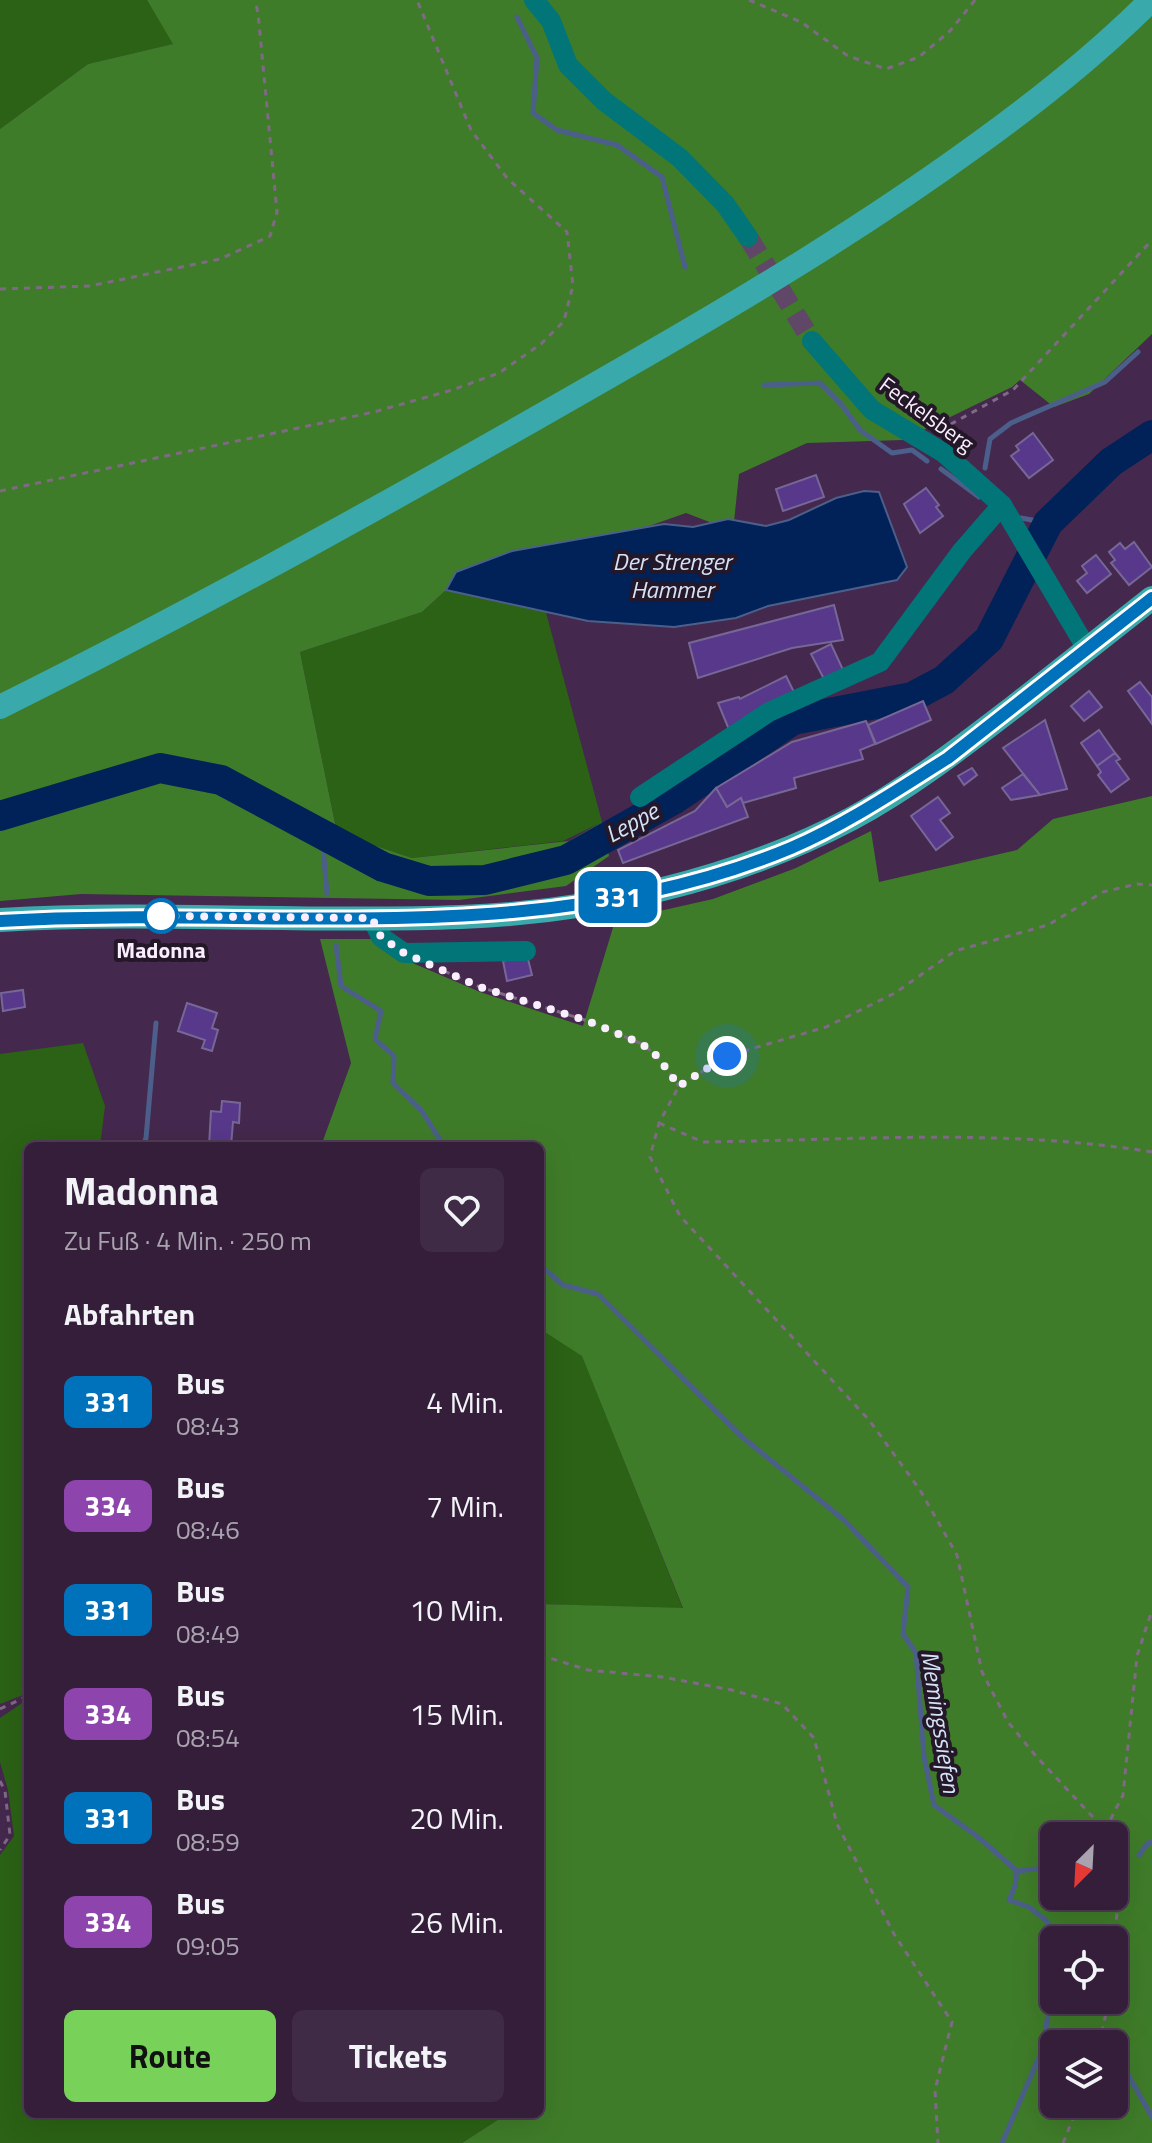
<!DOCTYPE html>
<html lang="de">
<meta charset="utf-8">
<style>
body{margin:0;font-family:"Titillium Web",sans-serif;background:#3f2b45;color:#f1f3f6;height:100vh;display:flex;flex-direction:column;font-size:30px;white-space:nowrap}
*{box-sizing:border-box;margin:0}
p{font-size:26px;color:#a9a2af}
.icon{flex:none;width:44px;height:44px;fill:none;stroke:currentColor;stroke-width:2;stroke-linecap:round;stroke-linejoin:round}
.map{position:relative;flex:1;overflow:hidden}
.panel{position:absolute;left:24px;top:1142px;width:520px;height:976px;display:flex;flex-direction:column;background:#341e3a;border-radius:12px;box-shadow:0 8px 32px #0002,0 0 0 2px #4e3c54}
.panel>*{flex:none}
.badge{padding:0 16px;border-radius:12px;font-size:28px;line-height:52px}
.needle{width:52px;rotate:204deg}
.controls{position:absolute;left:1040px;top:1822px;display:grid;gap:16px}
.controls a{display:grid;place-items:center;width:88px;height:88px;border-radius:12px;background:#341e3a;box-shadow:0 8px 32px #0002,0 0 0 2px #4e3c54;font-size:40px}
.you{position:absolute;width:40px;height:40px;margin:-20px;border:6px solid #fff;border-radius:50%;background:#1a73e8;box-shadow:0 0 0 12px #1a73e833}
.map>.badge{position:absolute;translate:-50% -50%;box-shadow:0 0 0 4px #fff}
h2{padding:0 40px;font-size:30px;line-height:72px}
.round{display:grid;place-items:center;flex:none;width:84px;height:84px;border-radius:12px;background:#3f2b45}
.head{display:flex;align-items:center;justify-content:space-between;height:136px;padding:0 40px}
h1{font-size:38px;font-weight:700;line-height:60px}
.button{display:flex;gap:16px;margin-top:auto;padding:16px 40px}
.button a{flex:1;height:92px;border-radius:12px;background:#78d259;color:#111;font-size:32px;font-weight:700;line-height:92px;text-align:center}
.button a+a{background:#3f2b45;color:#f1f3f6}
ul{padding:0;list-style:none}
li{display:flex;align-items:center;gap:24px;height:104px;padding:0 40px}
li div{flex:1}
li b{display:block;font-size:30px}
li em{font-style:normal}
li .badge{min-width:88px;font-weight:700;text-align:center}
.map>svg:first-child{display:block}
.green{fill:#2b6215}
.forest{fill:#3f7c29;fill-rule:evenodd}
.water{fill:#002258;stroke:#4b5f8a;stroke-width:2}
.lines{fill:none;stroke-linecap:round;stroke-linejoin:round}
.stream{stroke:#4b5f8a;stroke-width:5}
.river{stroke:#002258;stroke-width:30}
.building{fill:#58388a;stroke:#766797;stroke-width:2}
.minor-tunnel{stroke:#604667;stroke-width:20;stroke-dasharray:20 10;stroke-linecap:butt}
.path{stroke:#806987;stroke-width:3;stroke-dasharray:6 6;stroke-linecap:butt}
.minor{stroke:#027579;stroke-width:20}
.major{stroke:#39a9ac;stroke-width:24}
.line-casing{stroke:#fff;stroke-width:18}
.line{stroke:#0072bc;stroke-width:12}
.walk{stroke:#f9eefd;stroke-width:8;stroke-dasharray:0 14.4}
.stop-dot{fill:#fff;stroke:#0072bc;stroke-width:4}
.labels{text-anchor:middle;stroke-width:8;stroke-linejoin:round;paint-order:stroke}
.street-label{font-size:22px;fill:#f9eefd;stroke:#241728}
.stop-label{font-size:22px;font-weight:bold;fill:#f9eefd;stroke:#241728}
.water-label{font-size:24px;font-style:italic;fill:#d5e3f8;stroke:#241728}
</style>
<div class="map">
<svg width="1152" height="2143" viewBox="0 0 1152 2143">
<rect width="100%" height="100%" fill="#45284d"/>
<g class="green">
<polygon points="0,0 147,0 174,44 88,64 0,129"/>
<polygon points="468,570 544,605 602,822 563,841 412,858 337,833 300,652 422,612"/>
<polygon points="83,1043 105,1106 100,1146 28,1146 28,1693 0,1704 0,1054"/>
<polygon points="540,1329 582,1355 683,1609 540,1604"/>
<polygon points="28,1699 28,2114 495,2114 499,2119 462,2143 0,2143 0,1855 14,1836 8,1790 0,1762 0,1718"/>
</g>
<g class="forest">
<polygon points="147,0 1152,0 1152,334 1089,394 1054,407 1020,380 1012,387 903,440 807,443 739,474 733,531 686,513 570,554 468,570 422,612 300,652 337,833 412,858 569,841 602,822 609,856 566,886 459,900 81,894 0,901 0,129 88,64 173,44"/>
<path d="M1152,796V2143H462L499,2119L495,2114H540V1604L683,1608L582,1356L540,1329V1146H321L351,1063L320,939H374L401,958L480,992L583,1026L615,921L713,899L796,868L871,831L879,882L1017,850L1053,819ZM1054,1836H1114V1896H1054ZM1054,1940H1114V2000H1054ZM1054,2044H1114V2104H1054Z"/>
</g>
<polygon class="water" points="864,491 879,492 907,567 897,580 768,606 736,618 674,627 588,621 446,590 456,572 512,551 664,524 693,527 728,519 766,526 789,520 836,498"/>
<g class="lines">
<g class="stream">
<polyline points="517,17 537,58 533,113 557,130 617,145 662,177 685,267"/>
<polyline points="764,385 820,383 841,404 860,430 892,453 912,450 927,461"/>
<polyline points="985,468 990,439 1011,423 1105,382 1138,352"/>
<polyline points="941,469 979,497"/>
<polyline points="1021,518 1048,523"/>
<polyline points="322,835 327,894"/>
<polyline points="336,945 341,986 381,1011 375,1039 394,1056 393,1083 421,1110 444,1146"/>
<polyline points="143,1146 146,1138 156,1023"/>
<polyline points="540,1265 563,1285 598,1294 741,1436 844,1520 908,1587 903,1634 916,1653 924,1757 934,1805 978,1837 1017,1871 1015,1886 1009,1900 1029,1907 1048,1922 1048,2015 1043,2048 1002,2143"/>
<polyline points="1139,1855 1148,1843 1152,1842"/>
<polyline points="1017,1871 1045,1868 1054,1876"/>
<polyline points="1045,2033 1091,2036"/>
<polyline points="1118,2057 1152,2117"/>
</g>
<polyline class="river" points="0,816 160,768 221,780 383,867 429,881 485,880 566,860 673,800 793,720 912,697 944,680 989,639 1048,523 1111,462 1152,435"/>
</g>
<g class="building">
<polygon points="1033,433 1053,460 1029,478 1011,456 1019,450 1016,446"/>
<polygon points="816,475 824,497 783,511 776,489"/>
<polygon points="926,488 939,505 936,507 943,516 920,533 904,504"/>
<polygon points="1134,542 1152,567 1129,585 1111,563 1115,560 1109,552 1120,543 1125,549"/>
<polygon points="1096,555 1111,574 1087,593 1077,581 1087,573 1082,566"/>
<polygon points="834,605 843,640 792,648 698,678 689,643"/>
<polygon points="831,644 844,672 825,681 811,654"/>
<polygon points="786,676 795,694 730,732 718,703 739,697 740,699"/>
<polygon points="1140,682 1152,697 1152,724 1128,691"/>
<polygon points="1089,691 1102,707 1084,721 1071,706"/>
<polygon points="923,701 931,720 876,744 868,725"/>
<polygon points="1045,720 1067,789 1040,795 1003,748"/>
<polygon points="866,721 875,744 860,750 863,759 794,778 796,788 743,803 741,798 727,807 716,788 792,742"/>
<polygon points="1099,730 1115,753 1097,766 1081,743"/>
<polygon points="1115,753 1120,759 1116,761 1129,779 1111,792 1098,775 1101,772 1097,766"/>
<polygon points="972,768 977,775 964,785 958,776"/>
<polygon points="1023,774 1040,795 1011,800 1002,788"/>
<polygon points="716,788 727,807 741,798 748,817 623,863 618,850 695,811"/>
<polygon points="938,797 950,813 940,820 953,837 936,850 911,816"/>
<polygon points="527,955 532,975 507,981 503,961"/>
<polygon points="23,990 25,1007 3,1011 1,993"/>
<polygon points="187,1003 217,1013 212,1028 218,1030 212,1051 202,1048 205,1040 178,1031"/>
<polygon points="222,1101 240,1103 239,1123 233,1122 231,1146 209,1146 211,1111 221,1112"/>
</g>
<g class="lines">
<polyline class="minor-tunnel" points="748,237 812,341"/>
<g class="path">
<polyline points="749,0 801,22 848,56 886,69 919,57 950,31 975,0"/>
<polyline points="0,289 90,286 220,259 270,236 277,212 258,13 255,0"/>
<polyline points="940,430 1013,390 1152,240"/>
<polyline points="0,491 374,412 452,390 499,373 541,344 564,321 573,285 567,232 507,178 471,130 417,0"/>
<polyline points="444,971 480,987 588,1021 642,1044 657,1056 679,1086"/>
<path d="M659,1123L703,1142C852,1140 1004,1128 1152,1152"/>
<polyline points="540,1655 588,1670 662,1677 732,1690 782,1704 814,1738 837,1824 894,1934 952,2022 935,2090 938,2143"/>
<polyline points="0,1709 28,1696"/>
<polyline points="0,1781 5,1791 10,1835 0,1850"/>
<polyline points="1105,1830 1123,1795 1137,1656 1152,1610"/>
<polyline points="1107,1836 1105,1830 1035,1755 1008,1722 982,1672 957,1555 920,1490 869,1420 680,1216 650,1157 659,1123 679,1086 727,1056 826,1027 895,993 955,951 1048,925 1103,892 1137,884 1152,885"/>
<polyline points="1114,1855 1121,1875 1114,1942"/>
<polyline points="1099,2044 1109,2000"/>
<polyline points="1063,2143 1079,2104"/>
</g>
<g class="minor">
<polyline points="534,0 551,21 568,65 604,101 680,158 725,204 748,237"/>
<polyline points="812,341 872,410 944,453 1002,505 1087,649"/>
<polyline points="640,797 769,712 880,662 962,551 1002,505"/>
<polyline points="372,918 381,937 404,953 526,951"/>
</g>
<g class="major">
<path d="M0,707C211,602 417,487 622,369C744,299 864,227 978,144C1039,100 1098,53 1151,0"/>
<path d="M0,920C154,911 307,923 461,917C594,912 733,881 851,819C909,788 963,746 1015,706C1060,670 1106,634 1152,598"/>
</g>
</g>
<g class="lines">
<defs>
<path id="line" d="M0,921C263,905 540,953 791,848C847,824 897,790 948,758L1152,598"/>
</defs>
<use href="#line" class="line-casing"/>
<use href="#line" class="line"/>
<polyline class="walk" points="161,916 372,918 381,937 404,953 480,987 588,1021 642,1044 657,1056 679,1086 727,1056"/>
</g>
<circle class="stop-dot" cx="161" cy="916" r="16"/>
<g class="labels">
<g class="street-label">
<text transform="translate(927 414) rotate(36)" y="8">Feckelsberg</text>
</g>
<g class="stop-label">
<text x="161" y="958">Madonna</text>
</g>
<g class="water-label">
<text x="672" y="570">Der Strenger<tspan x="672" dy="28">Hammer</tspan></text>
<text transform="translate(632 823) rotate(-29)" y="8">Leppe</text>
<text transform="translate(940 1722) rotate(81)" y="8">Memingssiefen</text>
</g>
</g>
</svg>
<div class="controls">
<a><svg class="needle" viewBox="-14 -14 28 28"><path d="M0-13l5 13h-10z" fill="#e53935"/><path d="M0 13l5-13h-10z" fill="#a9a2af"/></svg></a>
<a><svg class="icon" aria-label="locate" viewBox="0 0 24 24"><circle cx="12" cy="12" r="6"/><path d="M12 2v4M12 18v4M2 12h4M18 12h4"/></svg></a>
<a><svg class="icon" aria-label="layers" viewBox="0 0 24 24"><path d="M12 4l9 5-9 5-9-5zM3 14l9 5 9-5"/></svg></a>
</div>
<div class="you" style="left:727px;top:1056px"></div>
<b class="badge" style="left:618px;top:897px;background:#0072bc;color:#fff">331</b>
<section class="panel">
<div class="head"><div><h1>Madonna</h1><p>Zu Fuß · 4 Min. · 250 m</p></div><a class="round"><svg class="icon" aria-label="heart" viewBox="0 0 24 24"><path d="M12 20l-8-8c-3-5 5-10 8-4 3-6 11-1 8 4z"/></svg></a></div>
<h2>Abfahrten</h2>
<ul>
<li><span class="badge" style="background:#0072bc;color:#fff">331</span><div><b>Bus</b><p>08:43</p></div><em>4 Min.</em></li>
<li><span class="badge" style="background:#8e44ad;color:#fff">334</span><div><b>Bus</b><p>08:46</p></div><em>7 Min.</em></li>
<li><span class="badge" style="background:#0072bc;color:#fff">331</span><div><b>Bus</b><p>08:49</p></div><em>10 Min.</em></li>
<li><span class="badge" style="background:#8e44ad;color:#fff">334</span><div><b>Bus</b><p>08:54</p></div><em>15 Min.</em></li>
<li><span class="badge" style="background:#0072bc;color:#fff">331</span><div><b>Bus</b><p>08:59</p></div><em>20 Min.</em></li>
<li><span class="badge" style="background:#8e44ad;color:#fff">334</span><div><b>Bus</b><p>09:05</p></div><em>26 Min.</em></li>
</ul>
<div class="button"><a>Route</a><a>Tickets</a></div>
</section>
</div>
